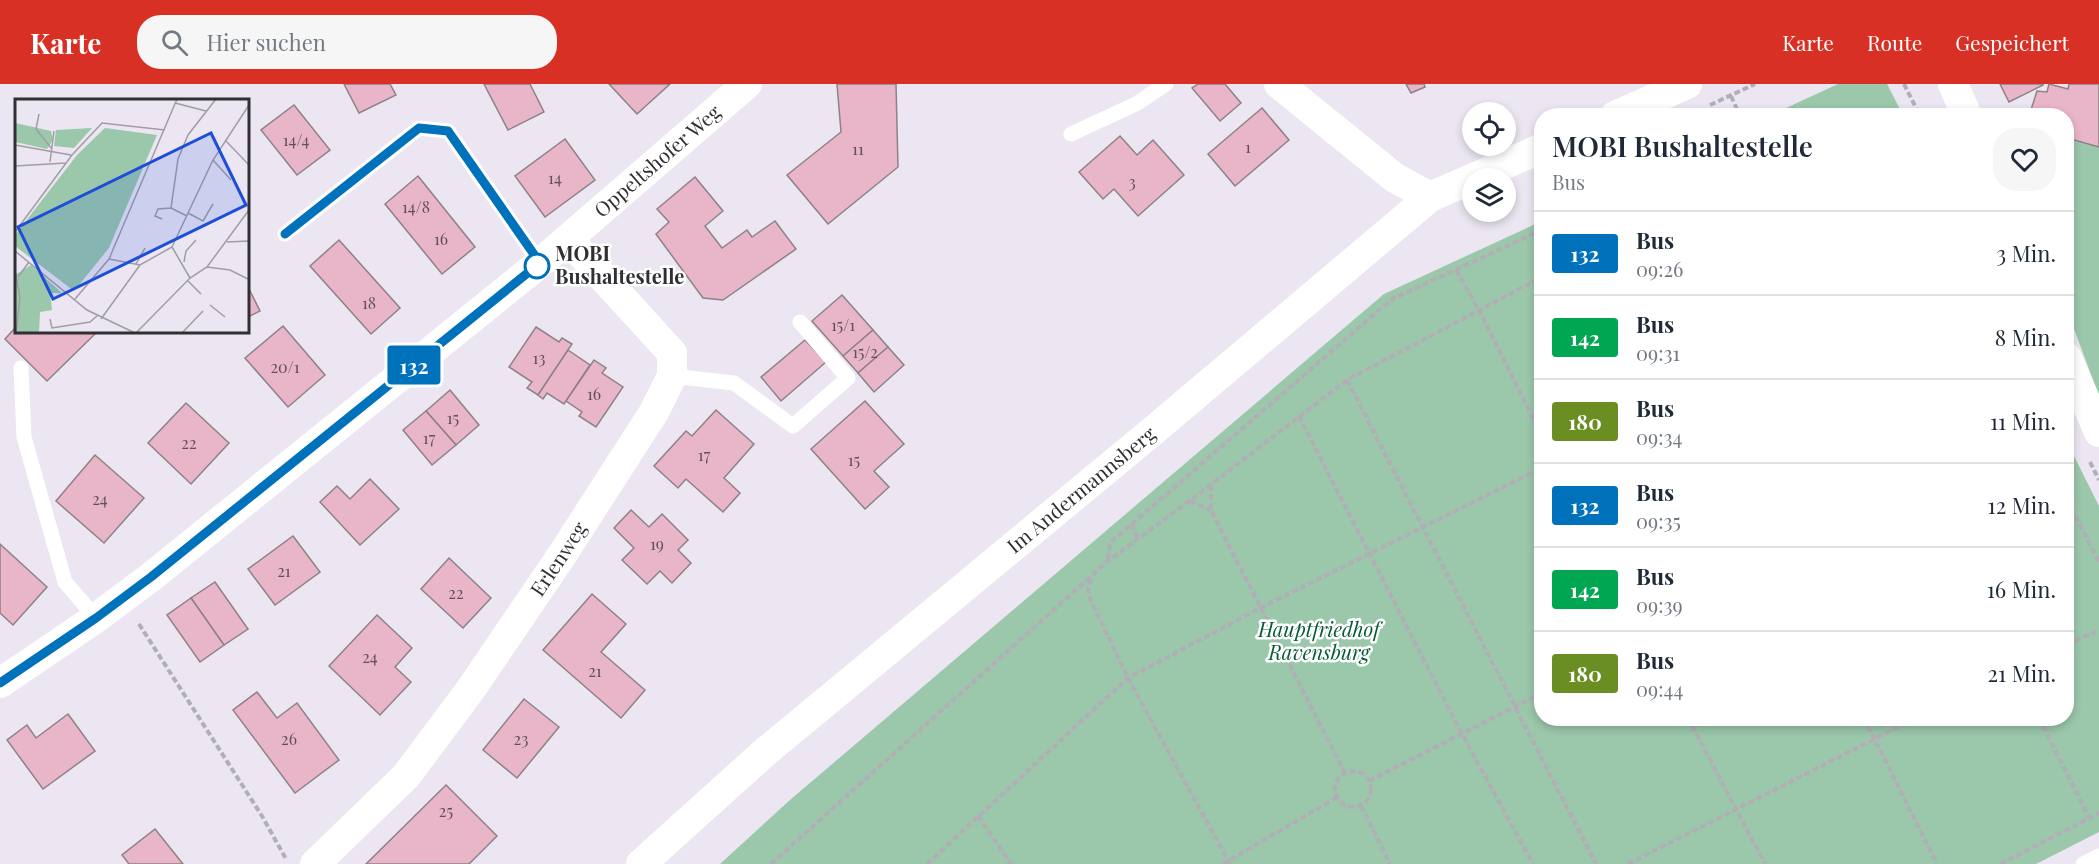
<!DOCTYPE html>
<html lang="de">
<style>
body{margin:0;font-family:"Playfair Display",serif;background:#f6f6f7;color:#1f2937;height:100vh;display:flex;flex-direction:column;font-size:22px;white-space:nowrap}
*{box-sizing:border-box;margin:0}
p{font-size:20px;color:#747a83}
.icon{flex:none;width:33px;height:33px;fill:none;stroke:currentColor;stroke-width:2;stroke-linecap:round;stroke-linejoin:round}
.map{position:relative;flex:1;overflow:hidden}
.details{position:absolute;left:1534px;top:24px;width:540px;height:618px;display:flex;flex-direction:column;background:#fff;border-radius:24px;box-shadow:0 3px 9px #0003}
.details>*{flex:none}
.badge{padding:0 12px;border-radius:4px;font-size:21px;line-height:39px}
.fabs{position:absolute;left:1462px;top:18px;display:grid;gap:12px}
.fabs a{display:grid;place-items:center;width:54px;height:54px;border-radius:50%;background:#fff;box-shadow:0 3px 9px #0003;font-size:30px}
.map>.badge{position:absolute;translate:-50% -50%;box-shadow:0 0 0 3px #fff}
.round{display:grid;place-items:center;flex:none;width:63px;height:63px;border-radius:24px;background:#f6f6f7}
.head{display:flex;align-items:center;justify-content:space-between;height:102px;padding:0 18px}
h1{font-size:28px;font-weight:600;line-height:45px}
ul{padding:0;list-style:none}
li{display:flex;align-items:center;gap:18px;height:84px;padding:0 18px;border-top:2px solid #e0e1e3}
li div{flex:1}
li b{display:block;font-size:22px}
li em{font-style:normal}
li .badge{min-width:66px;font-weight:700;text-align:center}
header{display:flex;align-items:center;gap:36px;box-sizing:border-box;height:84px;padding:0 30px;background:#d93025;color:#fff}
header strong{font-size:28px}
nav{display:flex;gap:33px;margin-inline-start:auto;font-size:21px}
.search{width:420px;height:54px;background:#f6f6f7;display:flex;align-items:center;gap:15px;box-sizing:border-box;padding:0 21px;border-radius:24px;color:#747a83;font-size:22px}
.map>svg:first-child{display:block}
.green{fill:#9bc7ab}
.building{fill:#e9b5c8;stroke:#8e8286;stroke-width:1.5}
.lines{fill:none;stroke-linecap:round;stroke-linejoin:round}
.path{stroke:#b2aeb7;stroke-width:4;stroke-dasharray:6 3;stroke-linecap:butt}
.lane{stroke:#fff;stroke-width:15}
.street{stroke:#fff;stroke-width:30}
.line-casing{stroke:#fff;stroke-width:14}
.line{stroke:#0072bc;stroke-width:9}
.stop-dot{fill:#fff;stroke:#0072bc;stroke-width:3}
.labels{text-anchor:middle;stroke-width:5;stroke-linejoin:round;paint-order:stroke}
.number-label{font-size:16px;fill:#5f5059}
.street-label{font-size:20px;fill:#312f34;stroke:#fff}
.stop-label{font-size:20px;font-weight:bold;fill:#312f34;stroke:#fff;text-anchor:start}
.park-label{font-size:20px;font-style:italic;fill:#065a36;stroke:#fff}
.inset-road{fill:none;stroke:#a19da5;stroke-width:1.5}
.view{fill:#1d4ed8;fill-opacity:0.15;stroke:#1d4ed8;stroke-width:3}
.inset-edge{fill:none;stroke:#312f34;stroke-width:3}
</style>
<header>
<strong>Karte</strong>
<div class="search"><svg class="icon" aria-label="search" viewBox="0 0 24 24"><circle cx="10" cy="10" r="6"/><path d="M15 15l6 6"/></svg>Hier suchen</div>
<nav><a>Karte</a><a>Route</a><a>Gespeichert</a></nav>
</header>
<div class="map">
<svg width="2099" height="780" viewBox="0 0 2099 780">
<rect width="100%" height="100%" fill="#ebe6f1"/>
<g class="green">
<polygon points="1838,0 1887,0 1903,31 1771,31"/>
<polygon points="2067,54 2099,63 2099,312 2067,226"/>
<polygon points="1542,137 1542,634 2067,634 2067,358 2099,422 2099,748 2036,780 720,780 790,716 1384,210"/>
</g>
<g class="building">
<polygon points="344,0 390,0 396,11 359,29"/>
<polygon points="484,0 530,0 544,28 508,46"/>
<polygon points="609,0 670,0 637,30"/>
<polygon points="837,0 896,0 898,83 828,140 787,91 841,48"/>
<polygon points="1198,0 1225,0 1241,19 1220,37 1192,4"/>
<polygon points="1406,0 1424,0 1425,3 1411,9"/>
<polygon points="2000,0 2043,0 2043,1 2009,18"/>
<polygon points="2049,0 2068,5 2069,0 2099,0 2099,63 2067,54 2067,32 2029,32 2037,7 2047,8"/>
<polygon points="294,21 330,66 297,91 261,46"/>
<polygon points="1262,24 1289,56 1235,102 1208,70"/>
<polygon points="1120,52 1137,71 1153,56 1184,91 1138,132 1114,105 1103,115 1079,88"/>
<polygon points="565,55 595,96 545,133 515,92"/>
<polygon points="418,92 475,163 442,190 385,120"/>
<polygon points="695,93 723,127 705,142 722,164 747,146 752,153 775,137 796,165 723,216 703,214 656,150 669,138 657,125"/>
<polygon points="339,156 400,224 371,250 310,182"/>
<polygon points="248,203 260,227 248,233"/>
<polygon points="842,211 873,246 843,272 812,237"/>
<polygon points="283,242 325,291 288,323 245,274"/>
<polygon points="16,243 16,248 97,248 47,297 5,255"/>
<polygon points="536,243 559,258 562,254 572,260 538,311 527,304 532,298 509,283"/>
<polygon points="873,246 888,263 858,289 843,272"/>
<polygon points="805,256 826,278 781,317 761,293"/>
<polygon points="888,263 904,281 874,308 858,289"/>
<polygon points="568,266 590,281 564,320 547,309 543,315 538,311"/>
<polygon points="594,276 606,284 602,289 623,303 596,343 579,332 582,328 566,317"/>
<polygon points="450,306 479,341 456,361 426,327"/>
<polygon points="865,317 904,360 874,387 889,403 865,425 811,365"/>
<polygon points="186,319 229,359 191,400 148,359"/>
<polygon points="716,326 754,360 724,394 740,409 723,428 686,395 678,404 654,382 686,347 692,352"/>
<polygon points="426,327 456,361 432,381 403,346"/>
<polygon points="95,371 144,414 104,459 56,417"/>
<polygon points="370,395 399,425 360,461 320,418 337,402 350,415"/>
<polygon points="631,426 649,443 662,430 688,456 678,466 691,479 672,499 660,487 647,500 622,476 634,464 614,444"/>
<polygon points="293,452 320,488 275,521 248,485"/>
<polygon points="0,460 47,503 13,541 0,529"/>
<polygon points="449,474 491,514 463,544 421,505"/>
<polygon points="215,498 248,545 224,561 191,514"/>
<polygon points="592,510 626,540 601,568 645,606 621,634 543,566"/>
<polygon points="191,514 224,561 200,578 167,531"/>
<polygon points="377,531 412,564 395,583 411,598 380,631 329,582"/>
<polygon points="257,608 277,634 297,619 339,676 295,709 233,626"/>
<polygon points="524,615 559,643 517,694 483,666"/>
<polygon points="68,630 95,667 43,705 7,656 27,641 36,654"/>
<polygon points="446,701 497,752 469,780 366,780"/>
<polygon points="155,745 183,780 129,780 122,771"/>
</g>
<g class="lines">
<g class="path">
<polyline points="1904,0 1920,32"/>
<polyline points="1731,12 1740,32"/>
<polyline points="1710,21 1755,0"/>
<polyline points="1456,186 1479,226 1542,353"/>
<polyline points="1347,296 1596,780"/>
<polyline points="1299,332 1462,650 1533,780"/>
<polyline points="2090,378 2099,396"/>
<polyline points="1211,401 1211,426 1345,689"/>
<polyline points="2067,416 2099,478"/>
<polyline points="1190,417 1211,426"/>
<polyline points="1132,440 1137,455"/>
<polyline points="1108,475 1110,459 1392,215 1542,146"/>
<polyline points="1091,495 1088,505 1091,517 1128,594 1230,780"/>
<polyline points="139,540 262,732 286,775"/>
<polyline points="2067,561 2099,546"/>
<polyline points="1688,634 1765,780"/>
<polyline points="1864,634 1937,780"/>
<polyline points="2039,634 2089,733"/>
<circle cx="1353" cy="705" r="18"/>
<polyline points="1369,697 1542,609"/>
<polyline points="1361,722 1390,780"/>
<polyline points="978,732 1011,780"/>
<polyline points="771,780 1108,477 1200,409 1347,296 1542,193"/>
<polyline points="927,780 1128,594 1260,524 1542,384"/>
<polyline points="1223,780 1336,714"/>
<polyline points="1628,780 1916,634"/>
<polyline points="2000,780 2099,729"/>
</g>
<g class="lane">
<polyline points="1071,50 1136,20 1166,0"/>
<polyline points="285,150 419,44 448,47 540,179"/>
<polyline points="21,284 24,353 65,498 96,534"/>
<polyline points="672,292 734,299 793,342 848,294 800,238"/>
<polyline points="2083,780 2099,772"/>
</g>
<g class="street">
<polyline points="1279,0 1395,94 1430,113"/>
<polyline points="1953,0 1967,32"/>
<polyline points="1615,32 1687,0"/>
<polyline points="2067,274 2099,348"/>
<path id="s1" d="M0,599L96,534L151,493L540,179L747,0"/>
<path id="s2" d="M315,780L406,692L471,605L562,471L654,328L672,292V269L568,155"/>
<path id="s3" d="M641,780L764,669L1154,346L1430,113L1542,64"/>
</g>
</g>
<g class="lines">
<defs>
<polyline id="line" points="0,599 96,534 151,493 540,179 448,47 419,44 285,150"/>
</defs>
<use href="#line" class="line-casing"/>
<use href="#line" class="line"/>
</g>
<circle class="stop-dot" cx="537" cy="182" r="12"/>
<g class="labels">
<g class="number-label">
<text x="296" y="62">14/4</text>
<text x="1248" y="69">1</text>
<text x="858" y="71">11</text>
<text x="555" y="100">14</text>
<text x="1132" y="104">3</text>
<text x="416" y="129">14/8</text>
<text x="441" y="161">16</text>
<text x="369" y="225">18</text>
<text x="843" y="247">15/1</text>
<text x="865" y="274">15/2</text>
<text x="539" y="280">13</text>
<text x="285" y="289">20/1</text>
<text x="594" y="316">16</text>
<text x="453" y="340">15</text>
<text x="429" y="360">17</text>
<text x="189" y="365">22</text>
<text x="704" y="377">17</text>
<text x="854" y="382">15</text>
<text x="100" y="421">24</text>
<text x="657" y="466">19</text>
<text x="284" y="493">21</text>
<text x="456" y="515">22</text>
<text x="370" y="579">24</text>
<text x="595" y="593">21</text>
<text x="289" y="661">26</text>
<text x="521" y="661">23</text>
<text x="446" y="733">25</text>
</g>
<g class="street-label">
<text dy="7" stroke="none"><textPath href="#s1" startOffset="840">Oppeltshofer Weg</textPath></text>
<text dy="7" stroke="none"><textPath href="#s3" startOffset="578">Im Andermannsberg</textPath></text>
<text dy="7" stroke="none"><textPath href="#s2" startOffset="392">Erlenweg</textPath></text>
</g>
<g class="stop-label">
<text x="555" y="177">MOBI<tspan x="555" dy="23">Bushaltestelle</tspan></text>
</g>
<g class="park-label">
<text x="1319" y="553">Hauptfriedhof<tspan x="1319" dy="23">Ravensburg</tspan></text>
</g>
</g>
<g transform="translate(15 15)">
<rect width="234" height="234" fill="#ebe6f1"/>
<path d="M0,24L36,32L38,41L32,50L0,43ZM77,29L59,49L39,47L41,31ZM90,29L142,36L94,149L59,192L0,147V136L62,56ZM16,166L47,194H35L37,211L25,213L24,234H0V176Z" fill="#9bc7ab"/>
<path class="inset-road" d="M160,4L191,12M24,15L21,30L37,50M210,41L234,66M0,46L56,56M198,61L216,81M35,63L39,32M0,67L51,64M173,114L188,122L198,105M172,117L156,109L163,60L173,36L201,0M147,120L140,117L143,110L156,109M0,133L57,56L87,24L150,31M212,143L234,142M157,148L175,179M0,152L72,211L120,234M94,160L125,166L157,148L198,61L234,6M169,163L171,152L181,141M121,165L130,149M192,168L215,171L233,180M0,171L5,198L1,234M3,178L14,163M173,182L186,195M60,200L94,160L162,0M195,206L210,218M35,220L37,229L75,223L82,217M86,220L125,166M121,234L175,179L192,168L234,111M167,234L188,212"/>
<path class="view" d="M196,34L231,106L38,200L3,128Z"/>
<rect width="234" height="234" class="inset-edge"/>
</g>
</svg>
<div class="fabs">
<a><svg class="icon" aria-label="locate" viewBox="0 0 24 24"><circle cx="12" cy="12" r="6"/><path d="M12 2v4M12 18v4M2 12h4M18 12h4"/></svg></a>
<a><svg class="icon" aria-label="layers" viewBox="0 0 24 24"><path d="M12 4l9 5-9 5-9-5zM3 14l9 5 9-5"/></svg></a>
</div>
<b class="badge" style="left:414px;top:281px;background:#0072bc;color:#fff">132</b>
<section class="details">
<div class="head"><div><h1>MOBI Bushaltestelle</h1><p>Bus</p></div><a class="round"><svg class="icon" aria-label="heart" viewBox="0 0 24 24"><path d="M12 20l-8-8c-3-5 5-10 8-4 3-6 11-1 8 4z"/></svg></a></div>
<ul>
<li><span class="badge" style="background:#0072bc;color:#fff">132</span><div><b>Bus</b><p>09:26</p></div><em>3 Min.</em></li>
<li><span class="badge" style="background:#00a651;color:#fff">142</span><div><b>Bus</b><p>09:31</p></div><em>8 Min.</em></li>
<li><span class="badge" style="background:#6b8e23;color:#fff">180</span><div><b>Bus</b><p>09:34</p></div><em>11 Min.</em></li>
<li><span class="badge" style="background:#0072bc;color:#fff">132</span><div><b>Bus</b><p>09:35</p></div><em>12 Min.</em></li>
<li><span class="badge" style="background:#00a651;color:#fff">142</span><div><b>Bus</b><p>09:39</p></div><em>16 Min.</em></li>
<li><span class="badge" style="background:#6b8e23;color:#fff">180</span><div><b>Bus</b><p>09:44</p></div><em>21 Min.</em></li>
</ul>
</section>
</div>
